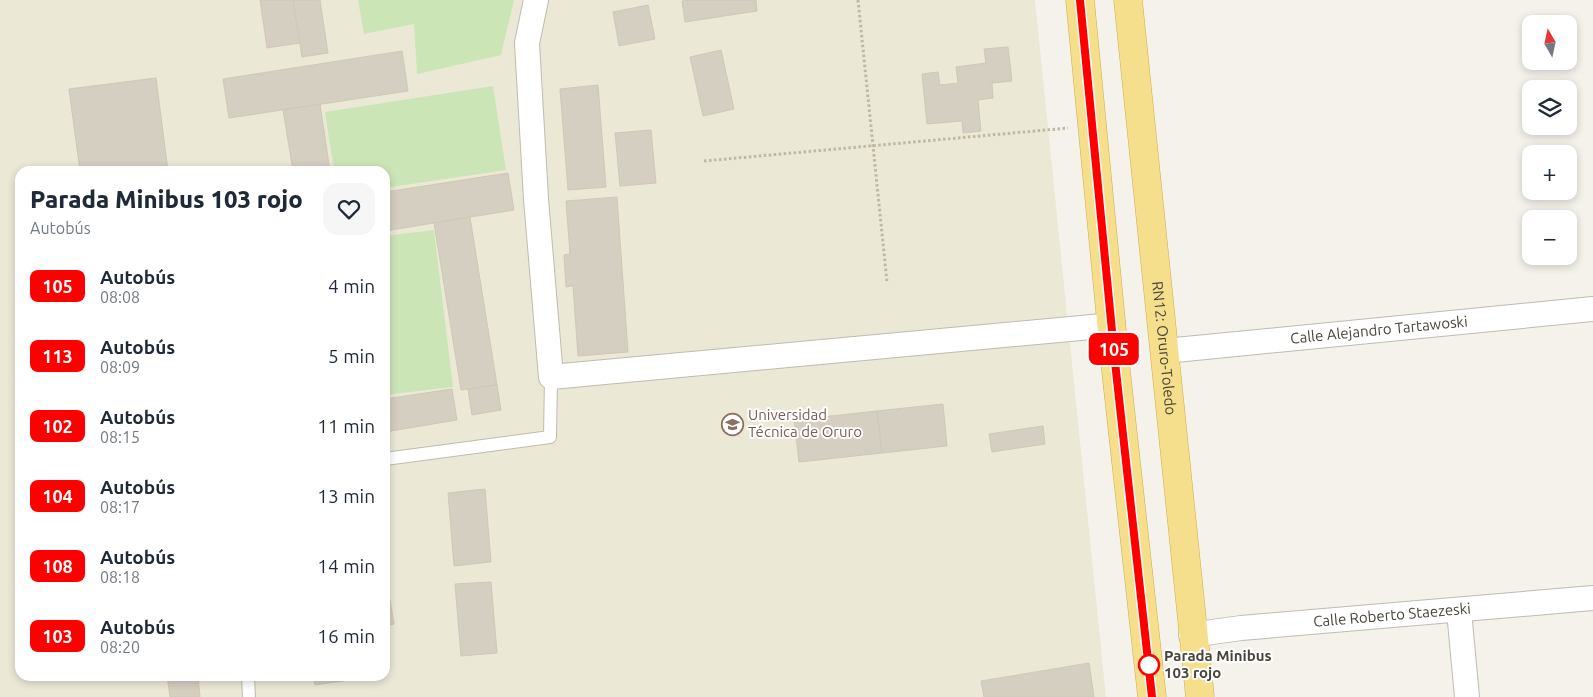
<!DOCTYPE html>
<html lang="es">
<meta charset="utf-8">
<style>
body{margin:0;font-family:Ubuntu,sans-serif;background:#f6f6f7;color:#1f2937;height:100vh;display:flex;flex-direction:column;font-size:19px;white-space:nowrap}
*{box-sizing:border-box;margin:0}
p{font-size:16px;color:#747a83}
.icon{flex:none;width:28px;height:28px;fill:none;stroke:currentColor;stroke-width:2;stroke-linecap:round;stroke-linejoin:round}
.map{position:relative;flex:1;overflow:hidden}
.panel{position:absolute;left:15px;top:166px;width:375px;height:515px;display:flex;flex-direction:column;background:#fff;border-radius:15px;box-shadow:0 2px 8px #0003}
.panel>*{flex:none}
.badge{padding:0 10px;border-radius:8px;font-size:18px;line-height:32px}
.needle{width:32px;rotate:351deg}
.controls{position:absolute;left:1522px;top:15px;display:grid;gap:10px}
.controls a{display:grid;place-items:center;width:55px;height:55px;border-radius:10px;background:#fff;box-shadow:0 2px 8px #0003;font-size:25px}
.map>.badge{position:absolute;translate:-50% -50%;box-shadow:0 0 0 2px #fff}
.round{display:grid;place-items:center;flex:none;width:52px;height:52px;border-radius:15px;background:#f6f6f7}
.headline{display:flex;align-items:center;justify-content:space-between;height:85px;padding:0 15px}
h1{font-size:24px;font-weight:800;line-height:38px}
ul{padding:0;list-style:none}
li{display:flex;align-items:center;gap:15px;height:70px;padding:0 15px}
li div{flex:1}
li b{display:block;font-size:19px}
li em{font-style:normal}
li .badge{min-width:55px;font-weight:700;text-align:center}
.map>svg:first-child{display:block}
.education{fill:#ece8d6;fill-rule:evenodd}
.green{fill:#cce5b7}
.building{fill:#d5cfc1;stroke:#cfc8b5}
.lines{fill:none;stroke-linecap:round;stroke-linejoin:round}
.service-casing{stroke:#bfbbae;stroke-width:14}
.minor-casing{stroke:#bfbbae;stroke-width:26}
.trunk-casing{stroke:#d2ad47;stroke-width:29}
.path{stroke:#c0b8a0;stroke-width:3;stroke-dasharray:2.5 2.5;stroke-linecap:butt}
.service{stroke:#fff;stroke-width:12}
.minor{stroke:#fff;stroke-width:24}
.trunk{stroke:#f5de8c;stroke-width:28}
.line-casing{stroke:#fff;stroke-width:11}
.line{stroke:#f00;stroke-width:8}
.stop-dot{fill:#fff;stroke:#f00;stroke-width:2.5}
.labels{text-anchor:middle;stroke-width:4;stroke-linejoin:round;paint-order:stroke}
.street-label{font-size:15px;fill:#484439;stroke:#fff}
.education-label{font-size:15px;fill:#785e54;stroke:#fff;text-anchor:start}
.stop-label{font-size:15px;font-weight:bold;fill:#484439;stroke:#fff;text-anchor:start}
</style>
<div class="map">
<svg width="1593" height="697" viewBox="0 0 1593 697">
<rect width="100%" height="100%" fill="#f4f2eb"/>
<path class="education" d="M0,0H1035L1106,697H0ZM20,171H385V676H20Z"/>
<g class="green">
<polygon points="358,0 514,0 501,55 417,74 414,24 364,34"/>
<polygon points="493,86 506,170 385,188 385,171 334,171 325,112"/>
<polygon points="434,230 453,387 385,395 385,236"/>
</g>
<g class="building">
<polygon points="260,0 293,0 300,43 267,48"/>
<polygon points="293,0 320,0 328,53 302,57"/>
<polygon points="691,0 756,0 757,11 685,22 682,1"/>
<polygon points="648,5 655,39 619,46 613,12"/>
<polygon points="1008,47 1012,81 992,83 993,98 978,100 981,131 963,133 962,121 927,124 922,74 938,72 940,85 958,83 956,67 986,63 984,49"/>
<polygon points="721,50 734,109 703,116 690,57"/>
<polygon points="402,51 408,91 229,118 223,79"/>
<polygon points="156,78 168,171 80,171 69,89"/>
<polygon points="598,85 606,187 568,190 560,89"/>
<polygon points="320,104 330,171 293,171 283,110"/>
<polygon points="651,130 656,183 620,186 615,133"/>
<polygon points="508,173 514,210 385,231 385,192"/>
<polygon points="617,197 628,352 578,356 573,286 566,287 564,255 570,254 566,201"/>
<polygon points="470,217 497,385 461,390 434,223"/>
<polygon points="497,385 501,410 472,415 468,389"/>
<polygon points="452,389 457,420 385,432 385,399"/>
<polygon points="943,404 947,446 882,453 877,411"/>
<polygon points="877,411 882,453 799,462 794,420"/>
<polygon points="1043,426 1045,444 992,452 989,434"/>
<polygon points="485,489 491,562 454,566 448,493"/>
<polygon points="491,582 497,653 461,656 455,584"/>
<polygon points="390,600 394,624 385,626 385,601"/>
<polygon points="385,627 388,647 385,647"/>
<polygon points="1089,663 1094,697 984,697 981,681"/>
<polygon points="167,676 198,676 200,697 170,697"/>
<polygon points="313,676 363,676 363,678 315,685"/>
</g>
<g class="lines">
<defs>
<g id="service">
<polyline points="385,459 550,437 551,377"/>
<polyline points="248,676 249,697"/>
</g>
<g id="minor">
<polyline points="536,0 527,43 536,199 551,377 1113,325"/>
<path id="s1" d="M1165,351L1593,309"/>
<polyline points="1459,611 1467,697"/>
<path id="s2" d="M1191,635L1241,628L1593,598"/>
</g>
<g id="trunk">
<polyline points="1080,0 1115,362 1152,697"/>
<path id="s3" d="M1128,0L1200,697"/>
</g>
</defs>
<use href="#service" class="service-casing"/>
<use href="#minor" class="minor-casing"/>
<use href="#trunk" class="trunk-casing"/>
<g class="path">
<polyline points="858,0 887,282"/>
<polyline points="704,161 1068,128"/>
</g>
<use href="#service" class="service"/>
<use href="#minor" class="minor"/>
<use href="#trunk" class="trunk"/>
</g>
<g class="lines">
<defs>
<polyline id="line" points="1080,0 1115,362 1152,697"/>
</defs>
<use href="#line" class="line-casing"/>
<use href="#line" class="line"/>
</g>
<defs>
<symbol id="university-ring" viewBox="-11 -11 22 22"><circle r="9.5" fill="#fff" stroke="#8d6e63" stroke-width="1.5"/><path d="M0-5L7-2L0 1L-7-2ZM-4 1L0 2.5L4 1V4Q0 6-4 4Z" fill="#8d6e63"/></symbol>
</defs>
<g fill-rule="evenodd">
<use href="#university-ring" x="720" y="412" width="25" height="25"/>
</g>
<circle class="stop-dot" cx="1149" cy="665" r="10"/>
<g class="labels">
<g class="street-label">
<text dy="5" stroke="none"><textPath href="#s1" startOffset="215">Calle Alejandro Tartawoski</textPath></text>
<text dy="5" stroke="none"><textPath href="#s3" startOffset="350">RN12: Oruro-Toledo</textPath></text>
<text dy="5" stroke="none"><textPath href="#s2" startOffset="202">Calle Roberto Staezeski</textPath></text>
</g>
<g class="education-label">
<text x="748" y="420">Universidad<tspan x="748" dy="17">Técnica de Oruro</tspan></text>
</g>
<g class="stop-label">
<text x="1164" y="661">Parada Minibus<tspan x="1164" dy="17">103 rojo</tspan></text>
</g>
</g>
</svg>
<div class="controls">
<a><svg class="needle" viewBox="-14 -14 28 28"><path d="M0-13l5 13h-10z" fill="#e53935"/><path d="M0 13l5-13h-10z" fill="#747a83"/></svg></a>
<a><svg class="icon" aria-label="layers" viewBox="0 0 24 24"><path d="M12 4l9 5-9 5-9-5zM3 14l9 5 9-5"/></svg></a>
<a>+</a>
<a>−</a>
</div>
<b class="badge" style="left:1114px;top:349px;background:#f00;color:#fff">105</b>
<section class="panel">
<div class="headline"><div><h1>Parada Minibus 103 rojo</h1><p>Autobús</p></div><a class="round"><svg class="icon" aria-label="heart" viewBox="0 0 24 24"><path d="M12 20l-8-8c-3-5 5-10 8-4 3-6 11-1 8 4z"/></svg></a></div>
<ul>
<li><span class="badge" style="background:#f00;color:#fff">105</span><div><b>Autobús</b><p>08:08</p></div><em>4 min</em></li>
<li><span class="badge" style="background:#f00;color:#fff">113</span><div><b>Autobús</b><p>08:09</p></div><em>5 min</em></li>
<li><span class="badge" style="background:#f00;color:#fff">102</span><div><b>Autobús</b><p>08:15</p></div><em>11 min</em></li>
<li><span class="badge" style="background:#f00;color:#fff">104</span><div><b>Autobús</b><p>08:17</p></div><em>13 min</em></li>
<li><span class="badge" style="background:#f00;color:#fff">108</span><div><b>Autobús</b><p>08:18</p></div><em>14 min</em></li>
<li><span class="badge" style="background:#f00;color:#fff">103</span><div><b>Autobús</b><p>08:20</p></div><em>16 min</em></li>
</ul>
</section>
</div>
